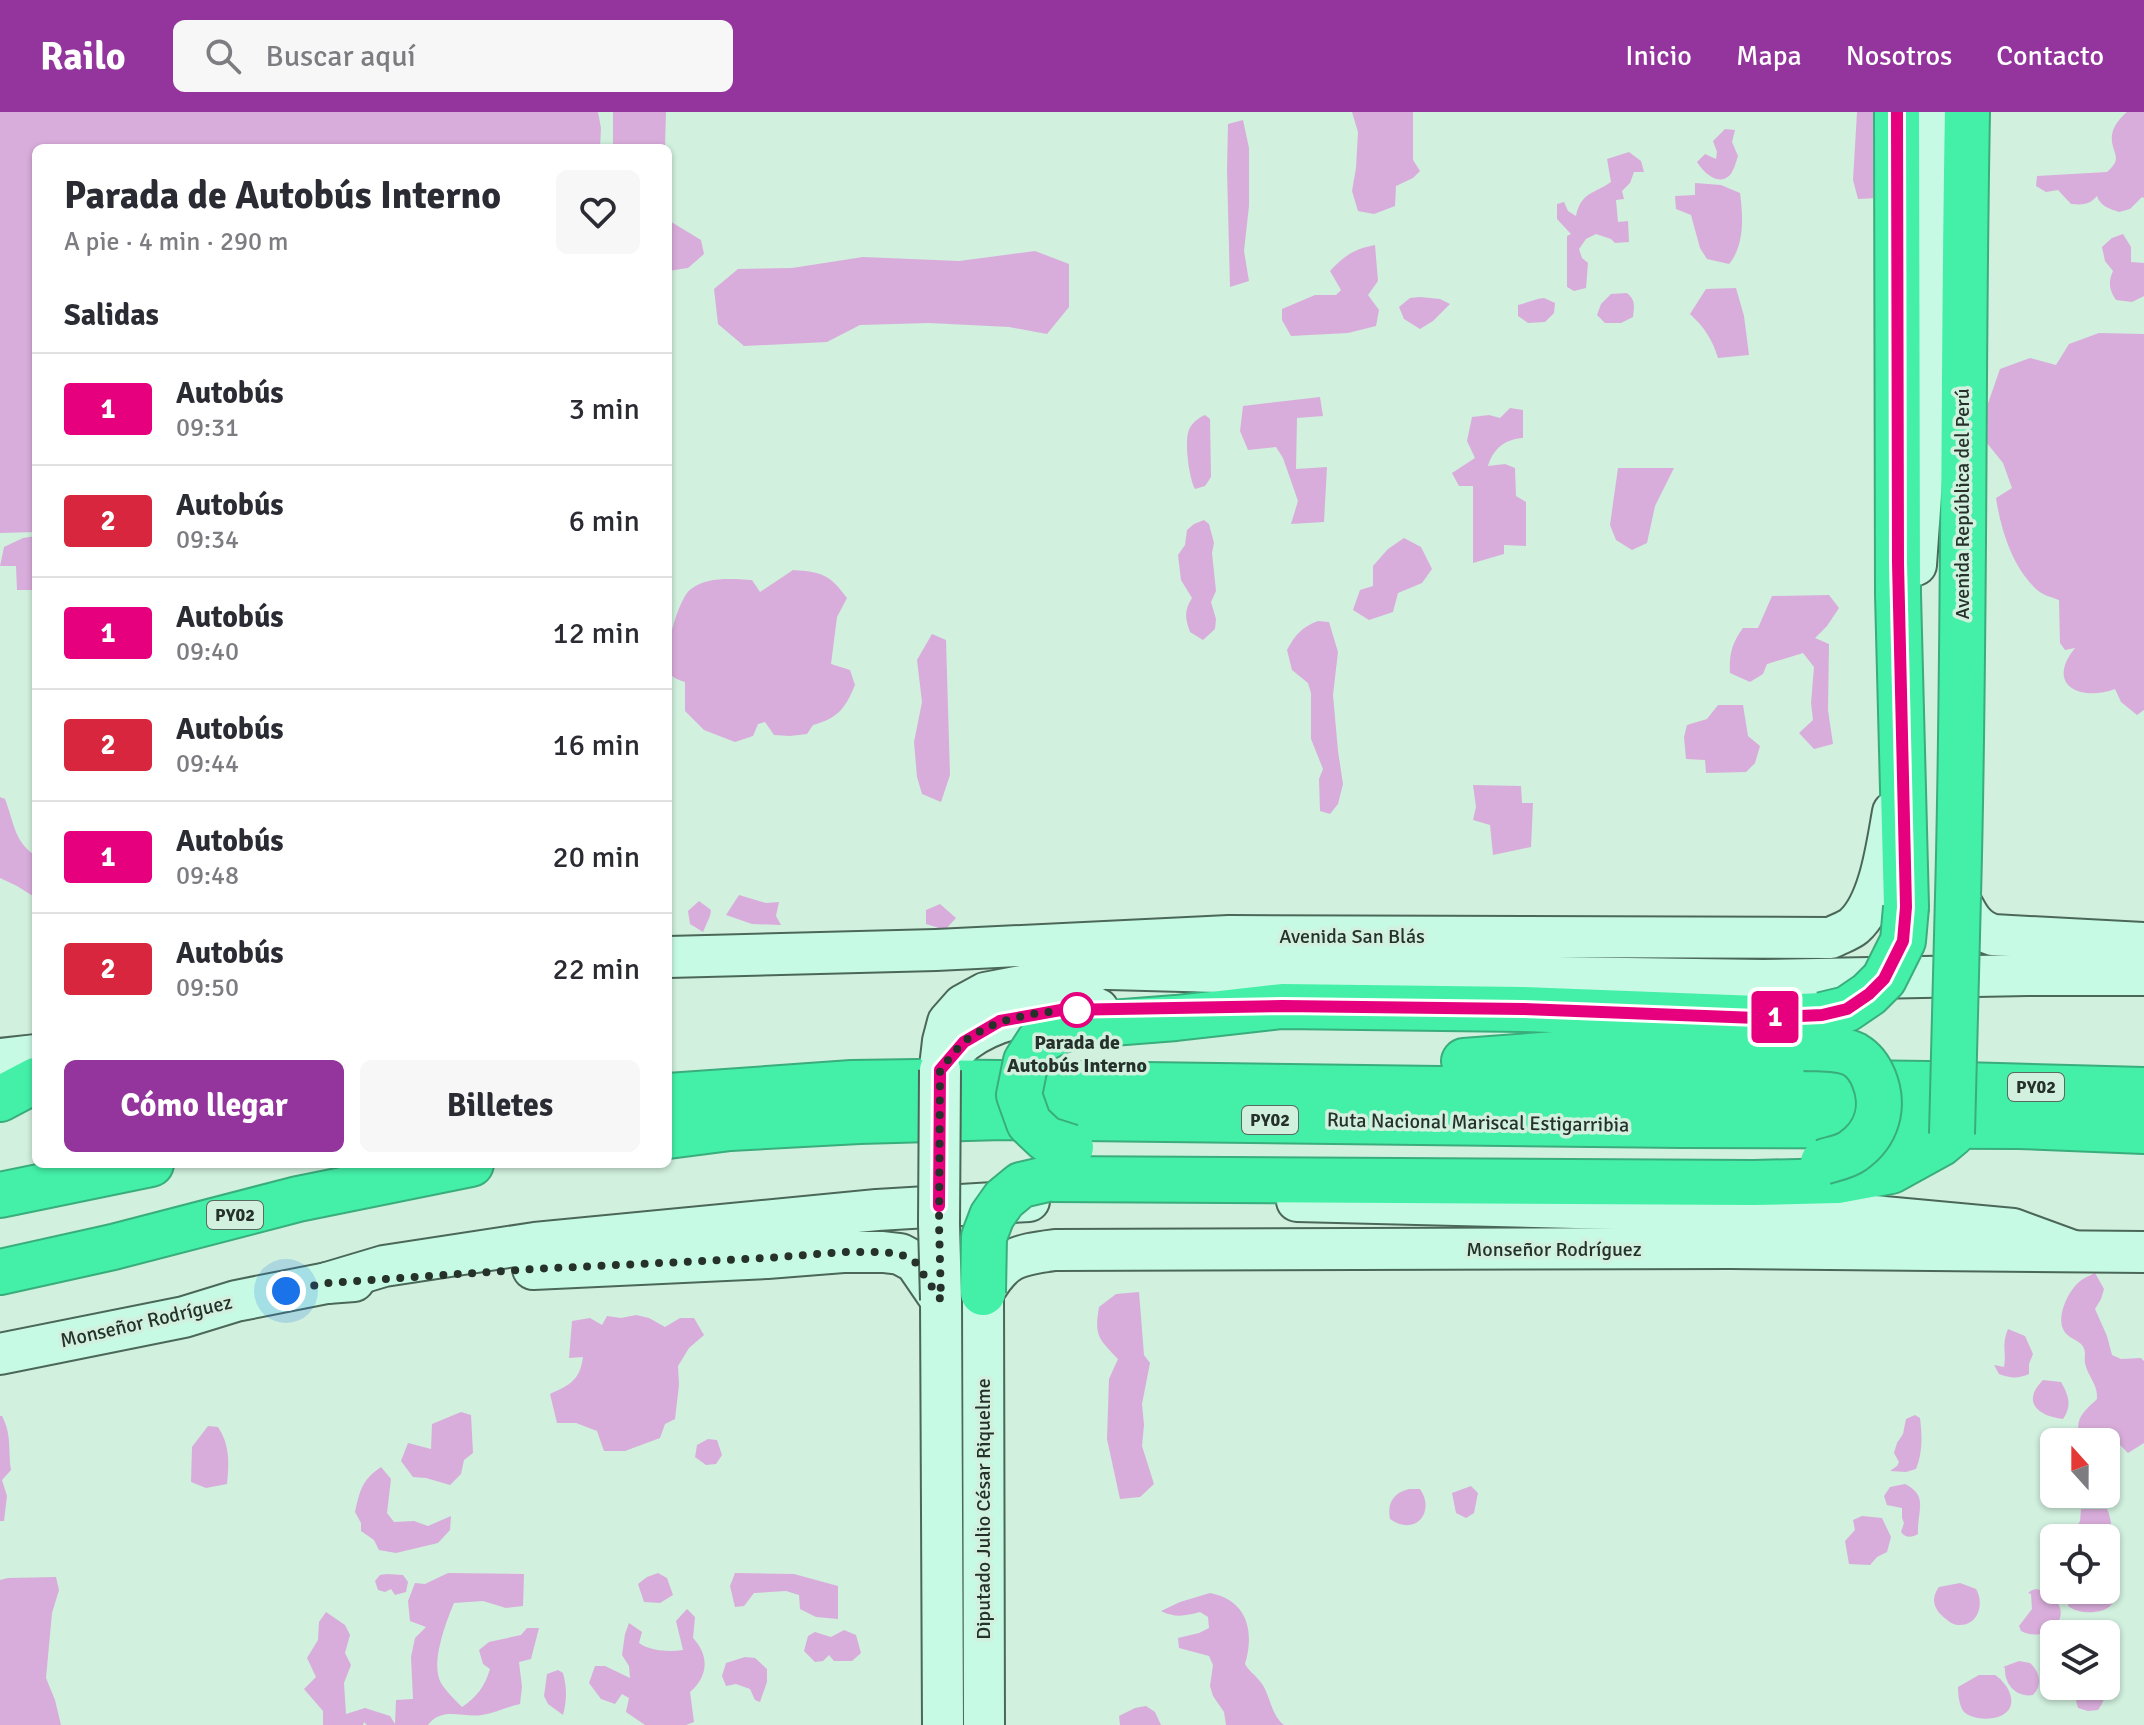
<!DOCTYPE html>
<html lang="es">
<meta charset="utf-8">
<style>
body{margin:0;font-family:Signika,sans-serif;background:#f7f7f7;color:#2b2b33;height:100vh;display:flex;flex-direction:column;font-size:30px;white-space:nowrap}
*{box-sizing:border-box;margin:0}
p{font-size:26px;color:#7c7c81}
.icon{flex:none;width:44px;height:44px;fill:none;stroke:currentColor;stroke-width:2;stroke-linecap:round;stroke-linejoin:round}
.map{position:relative;flex:1;overflow:hidden}
.details{position:absolute;left:32px;top:32px;width:640px;height:1024px;display:flex;flex-direction:column;background:#fff;border-radius:12px;box-shadow:0 2px 6px #0004}
.details>*{flex:none}
.badge{padding:0 16px;border-radius:6px;font-size:28px;line-height:52px}
.needle{width:52px;rotate:339deg}
.fabs{position:absolute;left:2040px;top:1316px;display:grid;gap:16px}
.fabs a{display:grid;place-items:center;width:80px;height:80px;border-radius:12px;background:#fff;box-shadow:0 2px 6px #0004;font-size:40px}
.you{position:absolute;width:40px;height:40px;margin:-20px;border:6px solid #fff;border-radius:50%;background:#1a73e8;box-shadow:0 0 0 12px #1a73e833}
.map>.badge{position:absolute;translate:-50% -50%;box-shadow:0 0 0 4px #fff}
h2{padding:0 32px;font-size:30px;line-height:72px}
.round{display:grid;place-items:center;flex:none;width:84px;height:84px;border-radius:12px;background:#f7f7f7}
.headline{display:flex;align-items:center;justify-content:space-between;height:136px;padding:0 32px}
h1{font-size:38px;font-weight:700;line-height:60px}
.cta{display:flex;gap:16px;margin-top:auto;padding:16px 32px}
.cta a{flex:1;height:92px;border-radius:12px;background:#94349d;color:#fff;font-size:32px;font-weight:700;line-height:92px;text-align:center}
.cta a+a{background:#f7f7f7;color:#2b2b33}
ul{padding:0;list-style:none}
li{display:flex;align-items:center;gap:24px;height:112px;padding:0 32px;border-top:2px solid #e1e1e2}
li div{flex:1}
li b{display:block;font-size:30px}
li em{font-style:normal}
li .badge{min-width:88px;font-weight:700;text-align:center}
header{display:flex;align-items:center;gap:48px;box-sizing:border-box;height:112px;padding:0 40px;background:#94349d;color:#fff}
header strong{font-size:38px}
nav{display:flex;gap:44px;margin-inline-start:auto;font-size:28px}
.search{width:560px;height:72px;background:#f7f7f7;display:flex;align-items:center;gap:20px;box-sizing:border-box;padding:0 28px;border-radius:12px;color:#7c7c81;font-size:30px}
.map>svg:first-child{display:block}
.green{fill:#d9addb}
.lines{fill:none;stroke-linecap:round;stroke-linejoin:round}
.secondary-casing{stroke:#4b6758;stroke-width:44}
.highway-casing{stroke:#39ad7c;stroke-width:48}
.secondary{stroke:#c7fae5;stroke-width:40}
.highway{stroke:#44f0a8;stroke-width:44}
.secondary-bridge-casing{stroke:#4b6758;stroke-width:44;stroke-linecap:butt}
.highway-bridge-casing{stroke:#39ad7c;stroke-width:48;stroke-linecap:butt}
.secondary-bridge{stroke:#c7fae5;stroke-width:40}
.highway-bridge{stroke:#44f0a8;stroke-width:44}
.line-casing{stroke:#fff;stroke-width:18}
.line{stroke:#e6007e;stroke-width:12}
.walk{stroke:#25312a;stroke-width:8;stroke-dasharray:0 14.4}
.stop-dot{fill:#fff;stroke:#e6007e;stroke-width:4}
.labels{text-anchor:middle;stroke-width:7;stroke-linejoin:round;paint-order:stroke}
.shield{fill:#d1f0de;stroke:#596a60;stroke-width:2}
.shield-label{font-size:18px;font-weight:bold;fill:#25312a}
.street-label{font-size:20px;fill:#25312a;stroke:#d1f0de}
.stop-label{font-size:20px;font-weight:bold;fill:#25312a;stroke:#d1f0de}
</style>
<header>
<strong>Railo</strong>
<div class="search"><svg class="icon" aria-label="search" viewBox="0 0 24 24"><circle cx="10" cy="10" r="6"/><path d="M15 15l6 6"/></svg>Buscar aquí</div>
<nav><a>Inicio</a><a>Mapa</a><a>Nosotros</a><a>Contacto</a></nav>
</header>
<div class="map">
<svg width="2144" height="1613" viewBox="0 0 2144 1613">
<rect width="100%" height="100%" fill="#d1f0de"/>
<g class="green">
<polygon points="0,0 598,0 601,16 600,36 36,36 36,420 0,421"/>
<polygon points="613,0 666,0 665,36 613,36"/>
<polygon points="1352,0 1413,0 1413,48 1420,59 1413,66 1396,74 1395,94 1374,102 1358,99 1352,79 1356,56 1358,20"/>
<polygon points="1857,0 1888,0 1878,86 1858,87 1853,68"/>
<path d="M2127,0H2144V86L2142,85L2130,97L2119,100C2110,97 2100,94 2097,84C2089,93 2083,93 2071,92L2058,78L2046,80L2036,74L2037,64L2107,60C2125,45 2110,41 2112,23C2113,14 2121,5 2127,0Z"/>
<polygon points="1243,8 1249,36 1249,94 1244,139 1249,169 1230,175 1227,58 1228,12"/>
<path d="M1725,17L1735,18L1732,30L1738,44C1736,50 1734,58 1730,63C1718,75 1703,60 1697,50L1705,42L1716,47L1717,40L1713,29Z"/>
<path d="M1629,40L1641,49L1644,60H1634L1630,71L1622,79L1624,87L1616,88L1618,110L1628,109L1629,130L1615,131L1611,127L1596,122L1586,127L1579,137L1582,146L1588,151L1586,176L1574,179L1567,175V124L1571,122L1557,107V92L1564,90L1568,99L1576,104C1581,80 1594,82 1611,70L1607,47Z"/>
<path d="M1695,71L1721,73L1740,81C1743,104 1745,133 1729,152L1707,147L1700,136L1691,103L1676,97L1675,84L1695,83Z"/>
<polygon points="668,108 701,128 704,142 688,156 668,159"/>
<path d="M2123,122L2131,135V150L2144,151V184L2132,190L2116,188C2109,178 2108,170 2113,159L2105,149L2102,135L2112,126Z"/>
<path d="M1375,133L1378,169L1368,183L1379,198L1376,214L1348,221L1291,224L1282,208V197L1315,183H1336L1341,178L1330,159C1344,144 1354,137 1375,133Z"/>
<polygon points="1035,139 1069,152 1069,195 1047,222 1009,215 929,211 860,213 827,230 744,234 718,212 714,177 738,157 792,156 863,145 959,149"/>
<path d="M1736,176L1744,204L1749,243L1718,246C1712,227 1705,216 1690,202L1706,177Z"/>
<path d="M1627,181C1636,188 1634,195 1633,205L1621,211H1605L1597,203L1601,192L1611,182Z"/>
<polygon points="1420,185 1440,187 1450,192 1433,209 1420,217 1404,207 1399,195 1410,186"/>
<path d="M1544,186L1555,191L1554,201L1545,210L1528,211L1518,204V193C1527,191 1534,187 1544,186Z"/>
<path d="M2099,221L2144,222V598L2137,603L2121,590L2115,577C2080,590 2045,573 2075,536L2065,538L2060,531L2059,488C2051,485 2042,483 2036,477C2012,454 2001,418 1996,386L2012,376L2003,351L1978,320L2000,257L2030,246L2056,253L2069,232Z"/>
<polygon points="1320,285 1323,304 1297,306 1296,357 1327,355 1324,410 1291,412 1298,389 1283,346 1276,335 1248,338 1240,319 1243,294"/>
<path d="M1510,296L1523,298V326C1505,327 1493,337 1488,354L1505,352L1515,356L1516,384L1526,390V434L1504,433V442L1473,451V374H1459L1452,361L1475,346L1467,329L1472,305L1489,303L1500,306Z"/>
<path d="M1205,303L1210,307L1211,365L1205,374L1195,377C1189,366 1185,333 1188,321C1190,312 1198,306 1205,303Z"/>
<polygon points="1618,356 1674,356 1655,394 1647,431 1632,438 1616,428 1610,413"/>
<path d="M1204,408L1209,412L1214,431L1212,441L1216,479L1211,490L1216,507L1215,517L1203,528L1190,520C1185,506 1184,499 1192,486L1181,468L1178,443L1185,433L1187,418L1194,412Z"/>
<polygon points="36,424 36,478 17,478 16,454 0,454 4,435 23,426"/>
<polygon points="1404,426 1421,435 1432,457 1422,471 1398,481 1393,500 1369,508 1353,498 1360,478 1373,474 1373,454 1388,437"/>
<path d="M793,458C823,460 830,463 847,486L837,505L831,552L850,558L855,573C845,597 838,606 813,613L807,622L790,624L774,623L765,610L758,612L753,624L735,630L704,618L685,599V570C679,568 672,566 669,560C662,545 678,486 691,477C708,464 732,467 752,468L760,480Z"/>
<path d="M1829,483L1839,496L1827,514L1815,526L1829,532L1828,598L1833,632L1814,637L1799,621L1813,608L1811,591L1814,555L1803,541L1767,552L1763,562L1750,570L1730,561C1729,542 1732,531 1743,516H1758L1772,484Z"/>
<path d="M1318,509L1329,510L1338,540L1333,583L1338,639L1343,672L1338,692L1330,702L1320,699L1319,667L1323,657L1311,627V581L1308,571L1292,558L1287,538C1295,523 1302,515 1318,509Z"/>
<polygon points="932,522 946,528 950,663 941,690 922,682 917,665 914,630 922,590 917,548"/>
<polygon points="1718,593 1743,593 1748,624 1760,634 1755,651 1746,660 1706,661 1705,648 1686,647 1684,625 1687,613 1707,607"/>
<polygon points="1473,673 1521,674 1522,691 1533,691 1531,735 1493,743 1490,713 1473,708 1476,695"/>
<path d="M0,685L5,687C14,710 14,730 36,744V786L17,774L0,766Z"/>
<polygon points="739,783 766,791 779,790 776,804 781,813 752,812 726,803"/>
<polygon points="699,789 711,798 710,804 703,820 690,812 688,799"/>
<polygon points="940,792 956,806 945,818 926,812 926,798"/>
<path d="M2095,1161L2104,1177L2101,1187L2095,1197L2107,1224L2112,1243L2121,1247L2141,1246L2144,1249V1331L2128,1341L2113,1326C2105,1327 2094,1333 2086,1330C2083,1329 2080,1323 2079,1320C2075,1305 2088,1296 2097,1287C2098,1272 2088,1265 2085,1251C2084,1244 2087,1240 2082,1233C2077,1227 2067,1226 2063,1217C2057,1203 2068,1180 2078,1171C2083,1166 2089,1164 2095,1161Z"/>
<path d="M1139,1180L1144,1243L1150,1251L1142,1292L1144,1313L1142,1334L1154,1372L1140,1385L1120,1387L1107,1327L1109,1267L1118,1247C1099,1227 1094,1224 1099,1195L1116,1182Z"/>
<path d="M636,1203L649,1206L665,1215L680,1206H694L704,1223L689,1236L678,1254L679,1273L675,1307L665,1312L660,1326L625,1339H604L597,1319L576,1311H557L550,1282C570,1273 580,1268 583,1245L569,1246L572,1209L590,1206L602,1213L607,1204L621,1206Z"/>
<path d="M2008,1217L2025,1224L2033,1242L2029,1252V1262C2018,1267 2010,1266 1999,1262L1994,1253L2004,1255C2007,1240 2001,1234 2008,1217Z"/>
<path d="M2043,1268L2061,1270C2069,1284 2072,1294 2063,1307C2038,1304 2021,1290 2043,1268Z"/>
<polygon points="461,1300 471,1303 473,1341 464,1348 461,1362 450,1373 426,1366 413,1365 401,1349 408,1331 431,1337 432,1312"/>
<path d="M1915,1303L1920,1306C1922,1323 1923,1340 1916,1357L1906,1360L1890,1359L1897,1354L1899,1350L1894,1341L1897,1331L1903,1322L1906,1307Z"/>
<path d="M0,1304H2C12,1323 8,1337 11,1358L2,1368L7,1384L4,1409H0Z"/>
<path d="M208,1314L218,1315C230,1333 229,1351 227,1372L206,1376L191,1370L192,1335Z"/>
<polygon points="708,1327 717,1328 722,1343 716,1352 706,1353 695,1345 697,1333"/>
<path d="M381,1355L391,1367L387,1401L394,1410L414,1409L428,1414L451,1404L450,1418L438,1431L396,1441L379,1438L374,1428L361,1419V1411L355,1400C360,1378 362,1368 381,1355Z"/>
<path d="M1905,1372C1929,1384 1917,1398 1918,1422C1911,1426 1906,1426 1901,1420L1904,1411L1902,1406V1396L1887,1393L1884,1384L1890,1375Z"/>
<polygon points="1471,1374 1478,1381 1474,1401 1466,1406 1456,1401 1452,1381"/>
<path d="M1409,1377H1420C1436,1400 1415,1425 1390,1407C1387,1391 1393,1381 1409,1377Z"/>
<path d="M2081,1397H2107C2113,1410 2114,1431 2106,1443V1426H2072L2080,1409Z"/>
<polygon points="1862,1404 1882,1406 1891,1425 1887,1440 1877,1445 1870,1453 1849,1452 1845,1429 1855,1418 1853,1408"/>
<path d="M448,1461L524,1462L523,1494L506,1496L483,1489L454,1491C446,1510 430,1552 441,1571C446,1579 455,1588 462,1595C477,1585 485,1574 490,1557L483,1552L479,1538L489,1530L521,1523L527,1516H539L531,1547L519,1550L522,1575L520,1592C507,1595 495,1601 482,1603C462,1606 442,1594 428,1613H367L364,1610L363,1613H323V1599L304,1577L316,1565L307,1546L318,1528L319,1510L326,1500L345,1513L350,1523L345,1541L351,1553L344,1571L346,1602L365,1596L390,1604L395,1612L396,1588L413,1587L411,1545L415,1526L426,1515L410,1509L408,1489L415,1471L425,1472Z"/>
<polygon points="658,1461 667,1466 673,1483 660,1491 644,1490 638,1472 647,1465"/>
<polygon points="735,1461 794,1462 838,1474 838,1507 816,1505 800,1497 799,1483 786,1479 754,1481 744,1494 735,1495 730,1474"/>
<polygon points="387,1462 403,1463 408,1470 406,1480 395,1483 391,1477 385,1480 378,1478 375,1469 380,1463"/>
<polygon points="56,1465 59,1478 52,1501 46,1566 55,1588 61,1613 0,1613 0,1468 8,1466"/>
<path d="M1960,1471L1976,1477C1985,1492 1978,1515 1957,1513C1952,1512 1949,1510 1946,1507C1934,1498 1930,1487 1939,1475Z"/>
<path d="M2106,1472C2132,1498 2086,1508 2068,1494L2071,1478H2106Z"/>
<path d="M2037,1477C2084,1493 2052,1535 2021,1519L2019,1514L2032,1497L2031,1482L2028,1481L2032,1478Z"/>
<path d="M1210,1481C1247,1488 1255,1519 1245,1552C1249,1559 1253,1561 1258,1567C1271,1580 1269,1601 1284,1613H1226L1224,1600L1213,1584L1210,1574L1213,1553L1209,1544L1179,1536L1178,1526L1199,1521L1209,1516L1208,1505L1200,1500C1185,1504 1175,1506 1161,1499L1180,1490Z"/>
<path d="M687,1497L695,1505L693,1526C709,1543 709,1564 690,1580L694,1610L686,1613H645L626,1600L629,1586L622,1582L615,1592L601,1587L589,1571L595,1554H605L630,1566L629,1554L622,1543L625,1522L629,1511L642,1520L639,1531C650,1539 669,1540 683,1538L676,1509Z"/>
<polygon points="844,1518 856,1523 861,1541 852,1549 834,1549 829,1543 823,1549 815,1550 804,1539 808,1524 815,1520 831,1525"/>
<polygon points="745,1545 755,1546 767,1557 767,1570 760,1590 755,1588 750,1577 736,1572 726,1574 722,1564 726,1551"/>
<path d="M2019,1549L2030,1551C2040,1560 2043,1573 2033,1583C2016,1586 2004,1572 2005,1556L2003,1555Z"/>
<path d="M2106,1552C2109,1568 2108,1585 2098,1598L2088,1599L2078,1596L2072,1574H2106Z"/>
<path d="M558,1558L563,1561C567,1576 567,1588 563,1603L548,1592L544,1584L547,1562Z"/>
<path d="M1979,1563H1995C2001,1567 2004,1571 2008,1577C2024,1608 1979,1613 1964,1600C1959,1594 1958,1582 1958,1575Z"/>
<polygon points="1146,1594 1155,1600 1161,1613 1120,1613 1119,1604 1135,1596"/>
</g>
<g class="lines">
<defs>
<g id="secondary">
<polyline points="1916,453 1930,256 1933,0"/>
<path d="M1958,784C1967,802 1973,817 1993,823L2144,831"/>
<path d="M668,845L936,838L1229,824L1831,826C1838,822 1848,819 1854,814C1880,791 1887,733 1893,700"/>
<polyline points="1063,852 1109,857 1220,860 1763,868 2028,863 2144,863"/>
<polyline points="0,947 36,943"/>
<polyline points="940,955 943,929 948,910 963,893 985,881 1094,860"/>
<path d="M940,958C948,949 955,937 965,929C1002,901 1053,899 1098,897"/>
<polyline points="1297,1089 1862,1103 2013,1117 2073,1139"/>
<polyline points="533,1157 767,1146 843,1140 883,1140 900,1142 915,1150 941,1188 943,1613"/>
<polyline points="327,1171 384,1154 535,1131 877,1098 1029,1089"/>
<polyline points="0,1242 184,1205 236,1189 327,1171 354,1169"/>
<path d="M984,1613L983,1181C1003,1146 1016,1143 1055,1138L1730,1136L2144,1140"/>
</g>
<g id="highway">
<polyline points="1897,0 1898,482 1906,795"/>
<path d="M1958,784C1965,523 1962,261 1967,0"/>
<polyline points="1061,918 1086,913 1176,906 1282,894 1523,897 1757,906 1822,903"/>
<polyline points="1464,949 1581,940 1805,936"/>
<polyline points="668,984 852,971 918,970 1440,977 1776,970 1928,972 2144,978"/>
<polyline points="0,987 36,968"/>
<polyline points="668,1024 730,1016 859,1009 1003,1005 1682,1013 2019,1014 2144,1019"/>
<polyline points="1047,1067 1754,1071 1837,1069 1891,1059 1940,1032 1952,1022"/>
<polyline points="0,1083 151,1052"/>
<polyline points="0,1160 113,1135 298,1087 471,1052"/>
</g>
</defs>
<use href="#secondary" class="secondary-casing"/>
<use href="#highway" class="highway-casing"/>
<use href="#secondary" class="secondary"/>
<use href="#highway" class="highway"/>
<defs>
<polyline id="secondary-bridge" points="940,958 939,1112 941,1188"/>
<g id="highway-bridge">
<polyline points="1822,903 1847,897 1869,882 1884,867 1903,829 1906,795"/>
<polyline points="1061,918 1039,929 1026,949 1019,983 1029,1011 1046,1027 1071,1035"/>
<path d="M1805,936C1821,937 1840,935 1855,943C1865,949 1870,957 1874,967C1885,995 1877,1022 1853,1039C1845,1045 1832,1047 1823,1050"/>
<polyline points="1952,1022 1958,784"/>
<polyline points="983,1181 984,1125 992,1104 1004,1087 1021,1073 1047,1067"/>
</g>
</defs>
<use href="#secondary-bridge" class="secondary-bridge-casing"/>
<use href="#highway-bridge" class="highway-bridge-casing"/>
<use href="#secondary-bridge" class="secondary-bridge"/>
<use href="#highway-bridge" class="highway-bridge"/>
</g>
<g class="lines">
<defs>
<polyline id="line" points="939,1094 940,958 964,930 1000,909 1061,898 1282,894 1523,897 1757,906 1822,903 1847,897 1869,882 1884,867 1903,829 1906,795 1898,451 1897,0"/>
</defs>
<use href="#line" class="line-casing"/>
<use href="#line" class="line"/>
<path class="walk" d="M286,1179L327,1171L533,1157L767,1146L843,1140H883L900,1142L915,1150L941,1188L939,1112L940,958C948,949 956,937 965,929C999,903 1045,899 1087,897L1077,898"/>
</g>
<circle class="stop-dot" cx="1077" cy="898" r="16"/>
<g class="labels">
<g class="shield">
<rect x="2008" y="961" width="56" height="28" rx="6"/>
<rect x="1242" y="994" width="56" height="28" rx="6"/>
<rect x="207" y="1089" width="56" height="28" rx="6"/>
</g>
<g class="shield-label">
<text x="2036" y="981">PY02</text>
<text x="1270" y="1014">PY02</text>
<text x="235" y="1109">PY02</text>
</g>
<g class="street-label">
<text transform="translate(1962 392) rotate(-90)" y="7">Avenida República del Perú</text>
<text x="1352" y="831">Avenida San Blás</text>
<text transform="translate(1478 1010) rotate(1)" y="7">Ruta Nacional Mariscal Estigarribia</text>
<text x="1554" y="1144">Monseñor Rodríguez</text>
<text transform="translate(146 1209) rotate(-13)" y="7">Monseñor Rodríguez</text>
<text transform="translate(983 1397) rotate(-90)" y="7">Diputado Julio César Riquelme</text>
</g>
<g class="stop-label">
<text x="1077" y="937">Parada de<tspan x="1077" dy="23">Autobús Interno</tspan></text>
</g>
</g>
</svg>
<div class="fabs">
<a><svg class="needle" viewBox="-14 -14 28 28"><path d="M0-13l5 13h-10z" fill="#e53935"/><path d="M0 13l5-13h-10z" fill="#7c7c81"/></svg></a>
<a><svg class="icon" aria-label="locate" viewBox="0 0 24 24"><circle cx="12" cy="12" r="6"/><path d="M12 2v4M12 18v4M2 12h4M18 12h4"/></svg></a>
<a><svg class="icon" aria-label="layers" viewBox="0 0 24 24"><path d="M12 4l9 5-9 5-9-5zM3 14l9 5 9-5"/></svg></a>
</div>
<div class="you" style="left:286px;top:1179px"></div>
<b class="badge" style="left:1775px;top:905px;background:#e6007e;color:#fff">1</b>
<section class="details">
<div class="headline"><div><h1>Parada de Autobús Interno</h1><p>A pie · 4 min · 290 m</p></div><a class="round"><svg class="icon" aria-label="heart" viewBox="0 0 24 24"><path d="M12 20l-8-8c-3-5 5-10 8-4 3-6 11-1 8 4z"/></svg></a></div>
<h2>Salidas</h2>
<ul>
<li><span class="badge" style="background:#e6007e;color:#fff">1</span><div><b>Autobús</b><p>09:31</p></div><em>3 min</em></li>
<li><span class="badge" style="background:#d7263d;color:#fff">2</span><div><b>Autobús</b><p>09:34</p></div><em>6 min</em></li>
<li><span class="badge" style="background:#e6007e;color:#fff">1</span><div><b>Autobús</b><p>09:40</p></div><em>12 min</em></li>
<li><span class="badge" style="background:#d7263d;color:#fff">2</span><div><b>Autobús</b><p>09:44</p></div><em>16 min</em></li>
<li><span class="badge" style="background:#e6007e;color:#fff">1</span><div><b>Autobús</b><p>09:48</p></div><em>20 min</em></li>
<li><span class="badge" style="background:#d7263d;color:#fff">2</span><div><b>Autobús</b><p>09:50</p></div><em>22 min</em></li>
</ul>
<div class="cta"><a>Cómo llegar</a><a>Billetes</a></div>
</section>
</div>
